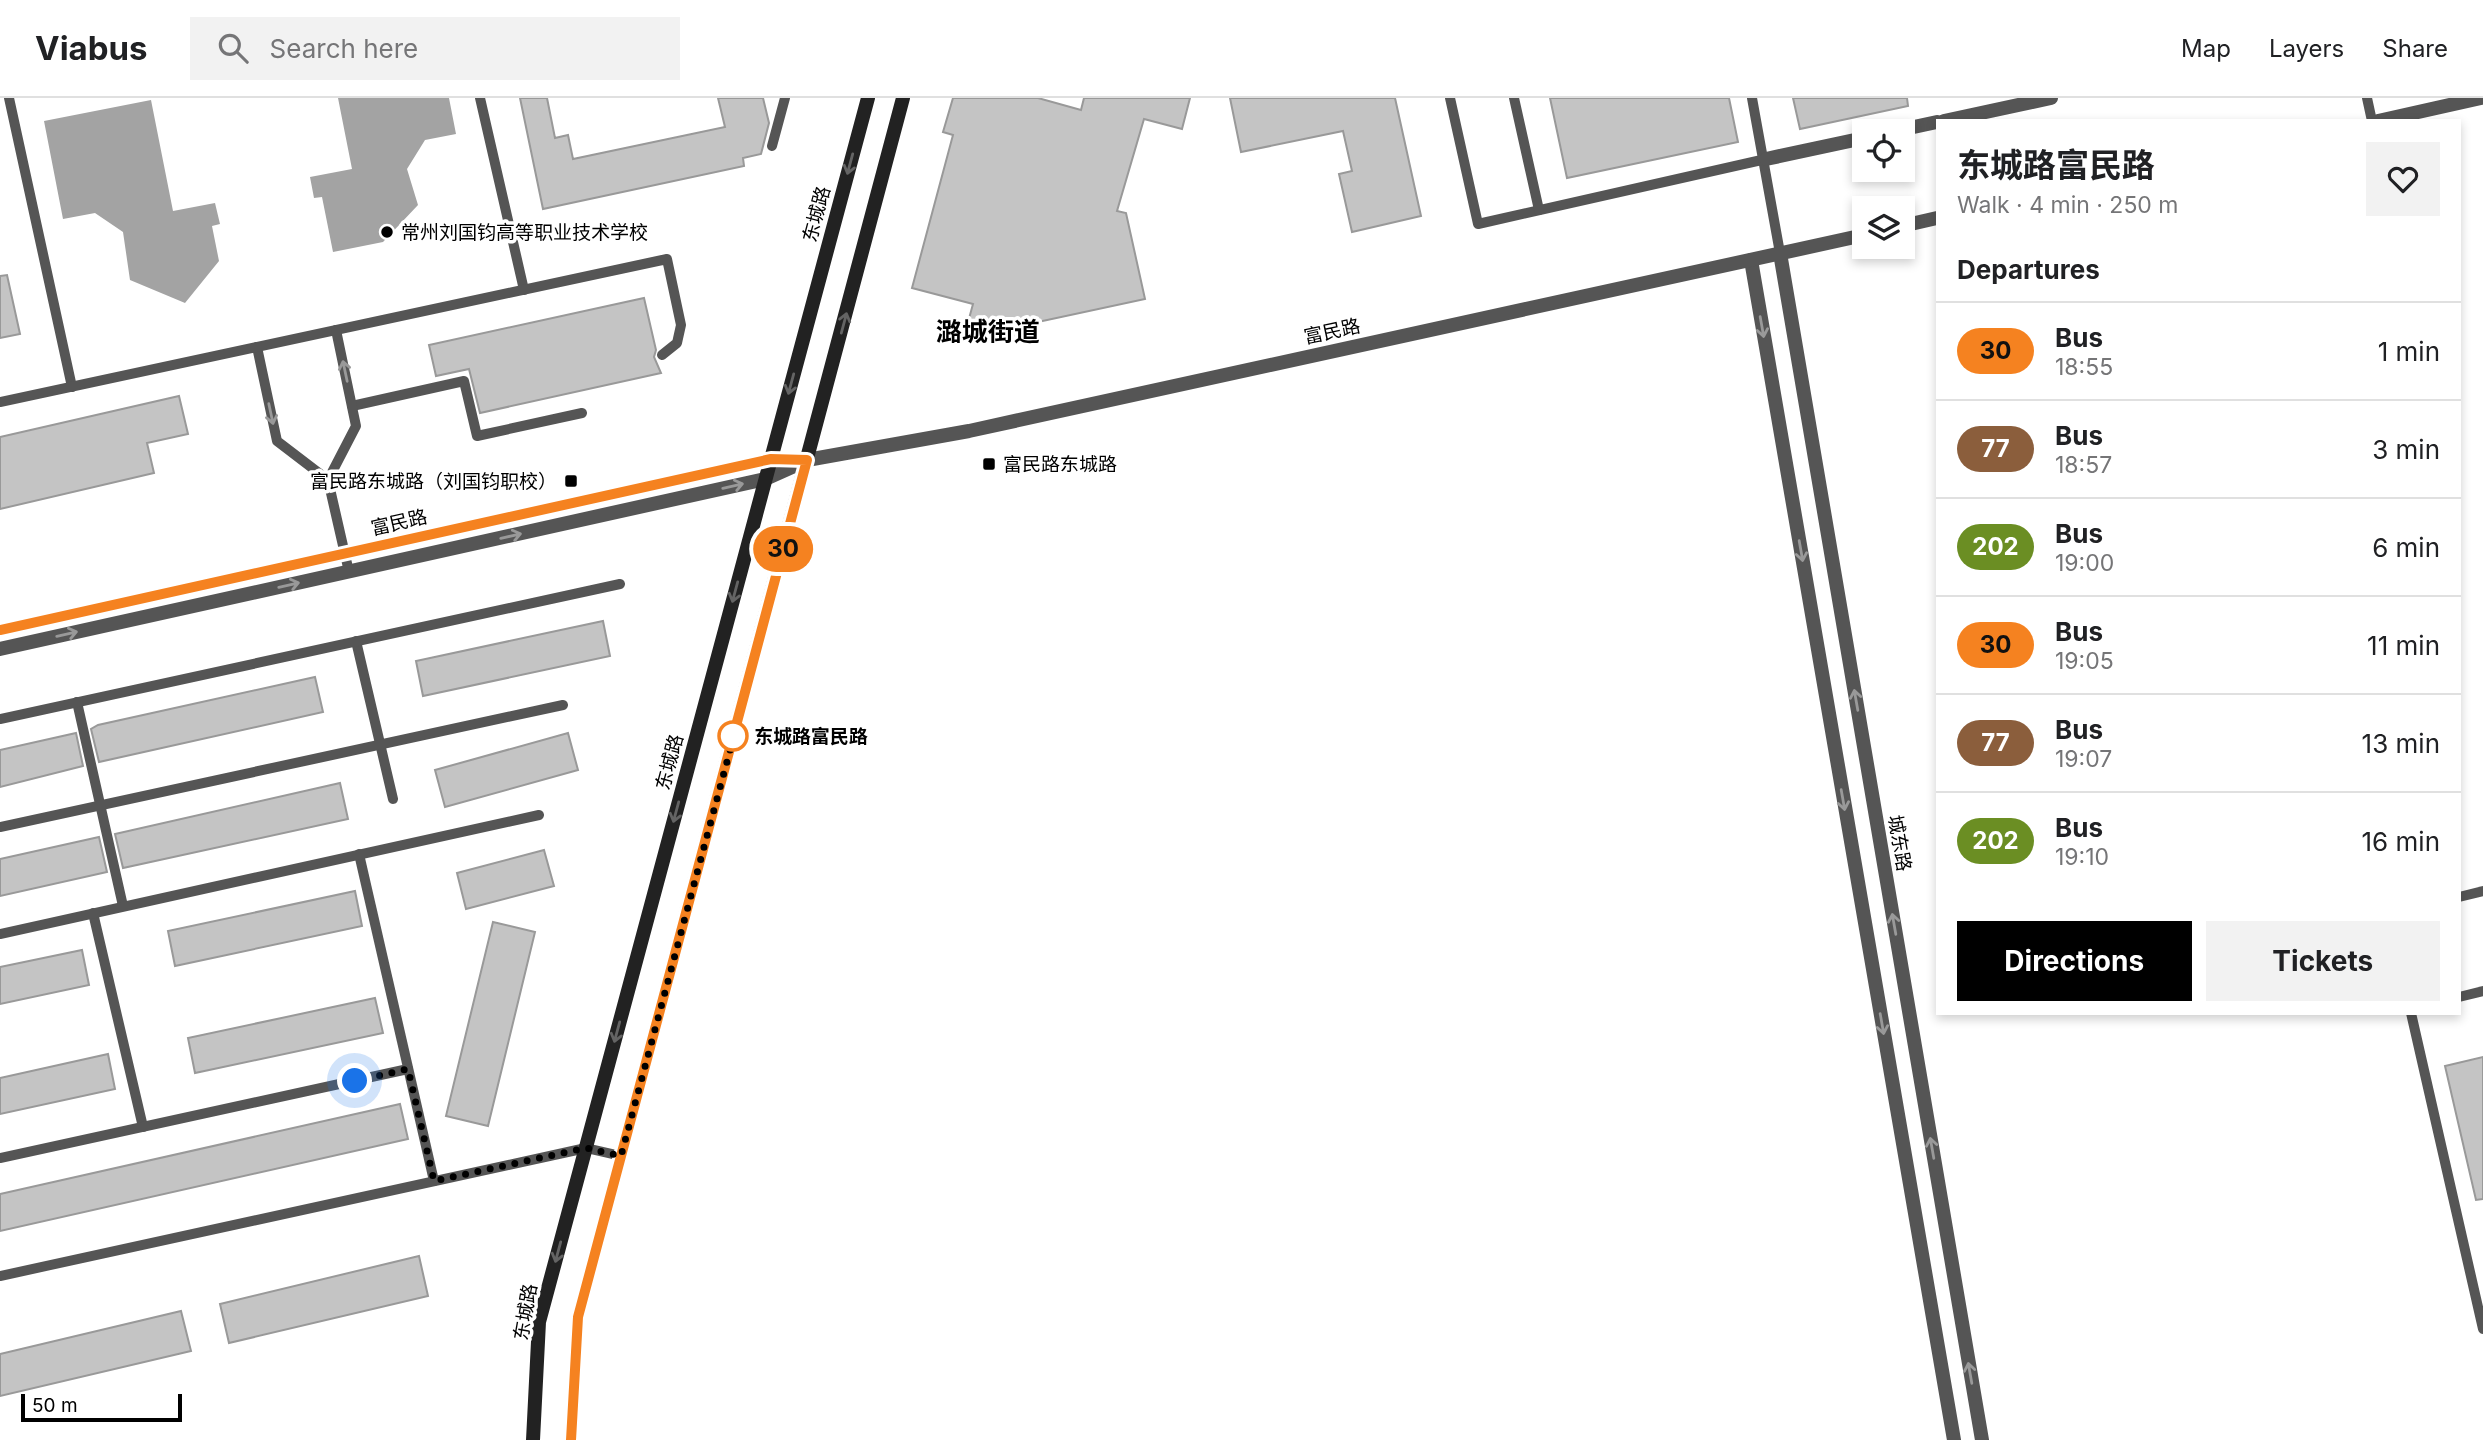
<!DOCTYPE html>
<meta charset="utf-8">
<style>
body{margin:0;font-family:Inter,"Noto Sans SC",sans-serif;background:#f2f2f2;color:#202124;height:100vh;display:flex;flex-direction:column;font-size:26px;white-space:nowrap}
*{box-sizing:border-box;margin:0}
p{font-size:23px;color:#757577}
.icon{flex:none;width:38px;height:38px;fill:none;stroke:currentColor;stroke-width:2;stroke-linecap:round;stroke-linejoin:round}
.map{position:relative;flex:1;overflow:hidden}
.panel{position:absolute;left:1936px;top:21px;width:525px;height:896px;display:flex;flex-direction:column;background:#fff;border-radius:0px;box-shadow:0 4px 10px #0003}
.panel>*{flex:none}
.badge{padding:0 14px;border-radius:23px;font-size:24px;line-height:46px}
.fabs{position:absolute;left:1852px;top:21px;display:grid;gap:14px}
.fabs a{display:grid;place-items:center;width:63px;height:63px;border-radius:0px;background:#fff;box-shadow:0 4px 10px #0003;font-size:35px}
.scale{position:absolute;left:21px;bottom:18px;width:161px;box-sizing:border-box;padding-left:7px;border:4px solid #000;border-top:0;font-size:19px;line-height:24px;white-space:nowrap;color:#000;-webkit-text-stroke:5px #fff;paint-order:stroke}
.you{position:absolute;width:35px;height:35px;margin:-18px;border:5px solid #fff;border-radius:50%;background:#1a73e8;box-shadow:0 0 0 10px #1a73e833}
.map>.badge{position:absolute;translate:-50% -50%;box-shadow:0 0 0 4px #fff}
h2{padding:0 21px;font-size:26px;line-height:63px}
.round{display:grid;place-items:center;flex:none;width:74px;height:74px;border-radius:0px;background:#f2f2f2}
.summary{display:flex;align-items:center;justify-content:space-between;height:119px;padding:0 21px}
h1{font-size:33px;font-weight:700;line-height:52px}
.primary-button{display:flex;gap:14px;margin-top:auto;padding:14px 21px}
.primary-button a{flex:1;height:80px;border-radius:0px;background:#000;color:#fff;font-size:28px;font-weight:700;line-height:80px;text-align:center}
.primary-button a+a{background:#f2f2f2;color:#202124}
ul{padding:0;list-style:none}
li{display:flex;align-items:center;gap:21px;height:98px;padding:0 21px;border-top:2px solid #e0e0e0}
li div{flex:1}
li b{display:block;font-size:26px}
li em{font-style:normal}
li .badge{min-width:77px;font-weight:700;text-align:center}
header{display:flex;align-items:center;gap:42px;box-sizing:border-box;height:98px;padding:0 35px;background:#fff;border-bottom:2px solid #e0e0e0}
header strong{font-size:33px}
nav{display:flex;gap:38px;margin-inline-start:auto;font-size:24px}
.search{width:490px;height:63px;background:#f2f2f2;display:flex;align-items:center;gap:18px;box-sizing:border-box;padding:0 24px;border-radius:0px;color:#757577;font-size:26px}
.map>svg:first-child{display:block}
.water{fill:#a3a3a3}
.building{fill:#c4c4c4;stroke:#999;stroke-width:2}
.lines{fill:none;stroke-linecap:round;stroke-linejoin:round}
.service{stroke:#555;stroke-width:10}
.minor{stroke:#555;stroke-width:14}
.tertiary{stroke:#555;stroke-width:14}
.secondary{stroke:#222;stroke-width:14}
.oneway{stroke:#646464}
.oneway2{stroke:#999}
.line-casing{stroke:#fff;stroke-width:16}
.line{stroke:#f58220;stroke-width:10}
.walk{stroke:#000;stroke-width:7;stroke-dasharray:0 12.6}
.poi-dot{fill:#000;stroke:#fff;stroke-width:2.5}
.stop-dot{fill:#fff;stroke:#f58220;stroke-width:3.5}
.labels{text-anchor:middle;stroke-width:7;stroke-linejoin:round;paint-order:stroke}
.street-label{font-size:19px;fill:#000;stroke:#fff}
.poi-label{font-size:19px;fill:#000;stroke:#fff;text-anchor:start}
.stop-label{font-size:19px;font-weight:bold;fill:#000;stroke:#fff;text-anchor:start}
.district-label{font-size:26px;font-weight:bold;fill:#000;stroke:#fff}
</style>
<header>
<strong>Viabus</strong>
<div class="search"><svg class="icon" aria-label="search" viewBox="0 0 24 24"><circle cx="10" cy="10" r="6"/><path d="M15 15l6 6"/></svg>Search here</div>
<nav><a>Map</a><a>Layers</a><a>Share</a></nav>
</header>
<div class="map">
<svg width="2483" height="1342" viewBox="0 0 2483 1342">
<rect width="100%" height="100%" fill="#fff"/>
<g class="water">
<polygon points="338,0 449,0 456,36 425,42 407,71 418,107 383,144 333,154 322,99 314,100 310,79 352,71"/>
<polygon points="151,2 173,113 215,105 220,126 212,128 219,163 185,205 130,182 123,134 95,115 63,121 44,23"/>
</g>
<g class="building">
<polygon points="520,0 547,0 555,40 568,37 573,61 725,29 718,0 763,0 769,25 761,56 743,60 744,68 543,111"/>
<polygon points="953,0 1038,0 1081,12 1084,0 1190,0 1182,31 1144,21 1117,113 1126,115 1145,201 1038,224 1025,221 1019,242 967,228 973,206 912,190 953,37 943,34"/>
<polygon points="1230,0 1395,0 1421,118 1352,134 1339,76 1352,73 1343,33 1241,54"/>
<polygon points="1550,0 1729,0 1738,44 1567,80"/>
<polygon points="1793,0 1907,0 1908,8 1800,31"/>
<polygon points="7,177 20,236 0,240 0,178"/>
<polygon points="644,200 656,252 654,259 661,275 480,315 469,271 436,278 429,247"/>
<polygon points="179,298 188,336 147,345 154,375 0,411 0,339"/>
<polygon points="603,523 610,558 423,598 416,563"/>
<polygon points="315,579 323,614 99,664 91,631 98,627"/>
<polygon points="76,635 83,668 0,689 0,652"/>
<polygon points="568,635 578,672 445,709 435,672"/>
<polygon points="340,685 348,721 123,770 115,736"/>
<polygon points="99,739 107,774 0,798 0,761"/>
<polygon points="544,752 554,788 466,811 457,775"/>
<polygon points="355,793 362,828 175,868 168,833"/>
<polygon points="493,824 535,834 488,1028 446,1018"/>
<polygon points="82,852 89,887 0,906 0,869"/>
<polygon points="375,900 383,935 195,975 188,940"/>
<polygon points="108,956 115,991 0,1016 0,980"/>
<polygon points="2483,959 2483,1101 2476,1102 2445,968"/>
<polygon points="400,1006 408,1041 0,1133 0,1096"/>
<polygon points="419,1158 428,1198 229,1245 220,1206"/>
<polygon points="181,1213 191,1253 0,1298 0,1256"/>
</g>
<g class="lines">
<g class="service">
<polyline points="9,0 72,289"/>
<polyline points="480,0 524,192"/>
<polyline points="1450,0 1478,126 1766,61"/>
<polyline points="1514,0 1539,112"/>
<polyline points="1752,0 1780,155"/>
<polyline points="2367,0 2372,23"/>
<polyline points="772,48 785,0"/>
<polyline points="257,249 277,343 328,382 349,474"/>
<polyline points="0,304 667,161 681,227 677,245 662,257"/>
<polyline points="352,308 464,283 477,338 582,315"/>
<polyline points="328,382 356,328 336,232"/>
<polyline points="356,543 393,701"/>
<polyline points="77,604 123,808"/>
<polyline points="0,621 620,486"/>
<polyline points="0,729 563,607"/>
<polyline points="359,756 434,1083"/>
<polyline points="2459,799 2483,793"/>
<polyline points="93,815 143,1029"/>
<polyline points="0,836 539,717"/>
<polyline points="2459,899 2483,893"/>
<polyline points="2411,915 2483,1231"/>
<polyline points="0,1060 408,971"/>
<polyline points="0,1178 586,1050 621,1058"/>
</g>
<g class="minor">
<polyline points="1944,23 2051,0"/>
<polyline points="1895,33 1937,24"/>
<polyline points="1766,61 1864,40"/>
</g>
<g class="tertiary">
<polyline points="2378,23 2481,0"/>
<polyline points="1902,128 1937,120"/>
<polyline points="1780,155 1982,1342"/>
<polyline points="1751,162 1954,1342"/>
<polyline points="0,532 771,361 807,362 969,333 1864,137"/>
<polyline points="0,551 765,381 803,364"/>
</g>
<g class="secondary">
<polyline points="533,1342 539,1224 868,0"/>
<polyline points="571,1342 578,1219 903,0"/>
</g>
</g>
<defs><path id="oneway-shaft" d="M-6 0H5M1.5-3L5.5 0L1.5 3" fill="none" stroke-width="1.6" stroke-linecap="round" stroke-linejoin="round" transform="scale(1.75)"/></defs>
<g class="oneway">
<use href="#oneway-shaft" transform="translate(850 66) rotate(105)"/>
<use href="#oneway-shaft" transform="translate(844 225) rotate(-75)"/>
<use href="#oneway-shaft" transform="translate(791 286) rotate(105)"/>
<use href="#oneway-shaft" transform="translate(735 494) rotate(105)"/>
<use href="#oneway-shaft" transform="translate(676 714) rotate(105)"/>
<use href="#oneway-shaft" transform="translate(617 934) rotate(105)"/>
<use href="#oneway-shaft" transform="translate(558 1154) rotate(105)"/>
</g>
<g class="oneway2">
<use href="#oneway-shaft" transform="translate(1762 229) rotate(80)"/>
<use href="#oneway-shaft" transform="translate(345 273) rotate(-102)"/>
<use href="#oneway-shaft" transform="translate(271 316) rotate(78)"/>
<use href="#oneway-shaft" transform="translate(733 388) rotate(-13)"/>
<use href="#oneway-shaft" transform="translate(511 438) rotate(-13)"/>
<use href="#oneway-shaft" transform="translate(1801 453) rotate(80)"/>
<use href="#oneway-shaft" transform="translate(289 487) rotate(-13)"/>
<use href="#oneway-shaft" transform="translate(67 536) rotate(-13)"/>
<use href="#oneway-shaft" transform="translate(1856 602) rotate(-100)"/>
<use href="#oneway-shaft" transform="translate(1843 702) rotate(80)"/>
<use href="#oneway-shaft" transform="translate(1894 826) rotate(-100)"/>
<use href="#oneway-shaft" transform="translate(1882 926) rotate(80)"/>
<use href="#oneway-shaft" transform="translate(1932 1050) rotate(-100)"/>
<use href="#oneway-shaft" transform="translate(1970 1275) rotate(-100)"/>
</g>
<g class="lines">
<defs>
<polyline id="line" points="0,532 771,361 807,362 578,1219 571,1342"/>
</defs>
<use href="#line" class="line-casing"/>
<use href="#line" class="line"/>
<polyline class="walk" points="355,983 408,971 434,1083 586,1050 621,1058 736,630 733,638"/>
</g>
<g class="poi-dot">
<circle cx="387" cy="134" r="7"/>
<rect x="982" y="359" width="14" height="14" rx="3.5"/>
<rect x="564" y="376" width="14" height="14" rx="3.5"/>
</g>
<circle class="stop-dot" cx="733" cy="638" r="14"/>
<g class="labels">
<g class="street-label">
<text transform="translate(816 116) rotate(-75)" y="7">东城路</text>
<text transform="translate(1332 233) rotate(-12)" y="7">富民路</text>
<text transform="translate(399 424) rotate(-13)" y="7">富民路</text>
<text transform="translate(669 664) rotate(-75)" y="7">东城路</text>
<text transform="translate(1900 745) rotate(80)" y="7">城东路</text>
<text transform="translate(525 1214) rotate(-80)" y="7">东城路</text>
</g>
<g class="poi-label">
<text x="401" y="141">常州刘国钧高等职业技术学校</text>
<text x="1003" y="373">富民路东城路</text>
<text x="557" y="390" text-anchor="end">富民路东城路（刘国钧职校）</text>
</g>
<g class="stop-label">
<text x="754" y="645">东城路富民路</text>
</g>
<g class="district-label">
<text x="988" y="243">潞城街道</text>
</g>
</g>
</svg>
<div class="fabs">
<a><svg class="icon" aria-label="locate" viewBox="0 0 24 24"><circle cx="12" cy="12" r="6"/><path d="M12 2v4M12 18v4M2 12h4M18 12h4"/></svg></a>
<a><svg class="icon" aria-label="layers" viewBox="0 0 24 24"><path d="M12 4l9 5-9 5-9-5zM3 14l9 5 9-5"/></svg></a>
</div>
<div class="scale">50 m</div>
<div class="you" style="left:355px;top:983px"></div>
<b class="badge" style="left:783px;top:451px;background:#f58220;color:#111">30</b>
<section class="panel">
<div class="summary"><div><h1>东城路富民路</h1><p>Walk · 4 min · 250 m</p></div><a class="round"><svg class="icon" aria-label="heart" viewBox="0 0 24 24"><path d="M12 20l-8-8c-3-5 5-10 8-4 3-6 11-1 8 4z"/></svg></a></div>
<h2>Departures</h2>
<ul>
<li><span class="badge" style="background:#f58220;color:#111">30</span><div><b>Bus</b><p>18:55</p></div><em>1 min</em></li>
<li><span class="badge" style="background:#8b5e3c;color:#fff">77</span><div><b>Bus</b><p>18:57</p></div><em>3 min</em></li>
<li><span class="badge" style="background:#6b8e23;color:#fff">202</span><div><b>Bus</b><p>19:00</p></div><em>6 min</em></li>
<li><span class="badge" style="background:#f58220;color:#111">30</span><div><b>Bus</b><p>19:05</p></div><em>11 min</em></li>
<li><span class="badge" style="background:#8b5e3c;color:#fff">77</span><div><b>Bus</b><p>19:07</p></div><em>13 min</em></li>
<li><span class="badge" style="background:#6b8e23;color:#fff">202</span><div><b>Bus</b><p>19:10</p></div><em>16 min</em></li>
</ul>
<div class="primary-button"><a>Directions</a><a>Tickets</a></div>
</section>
</div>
